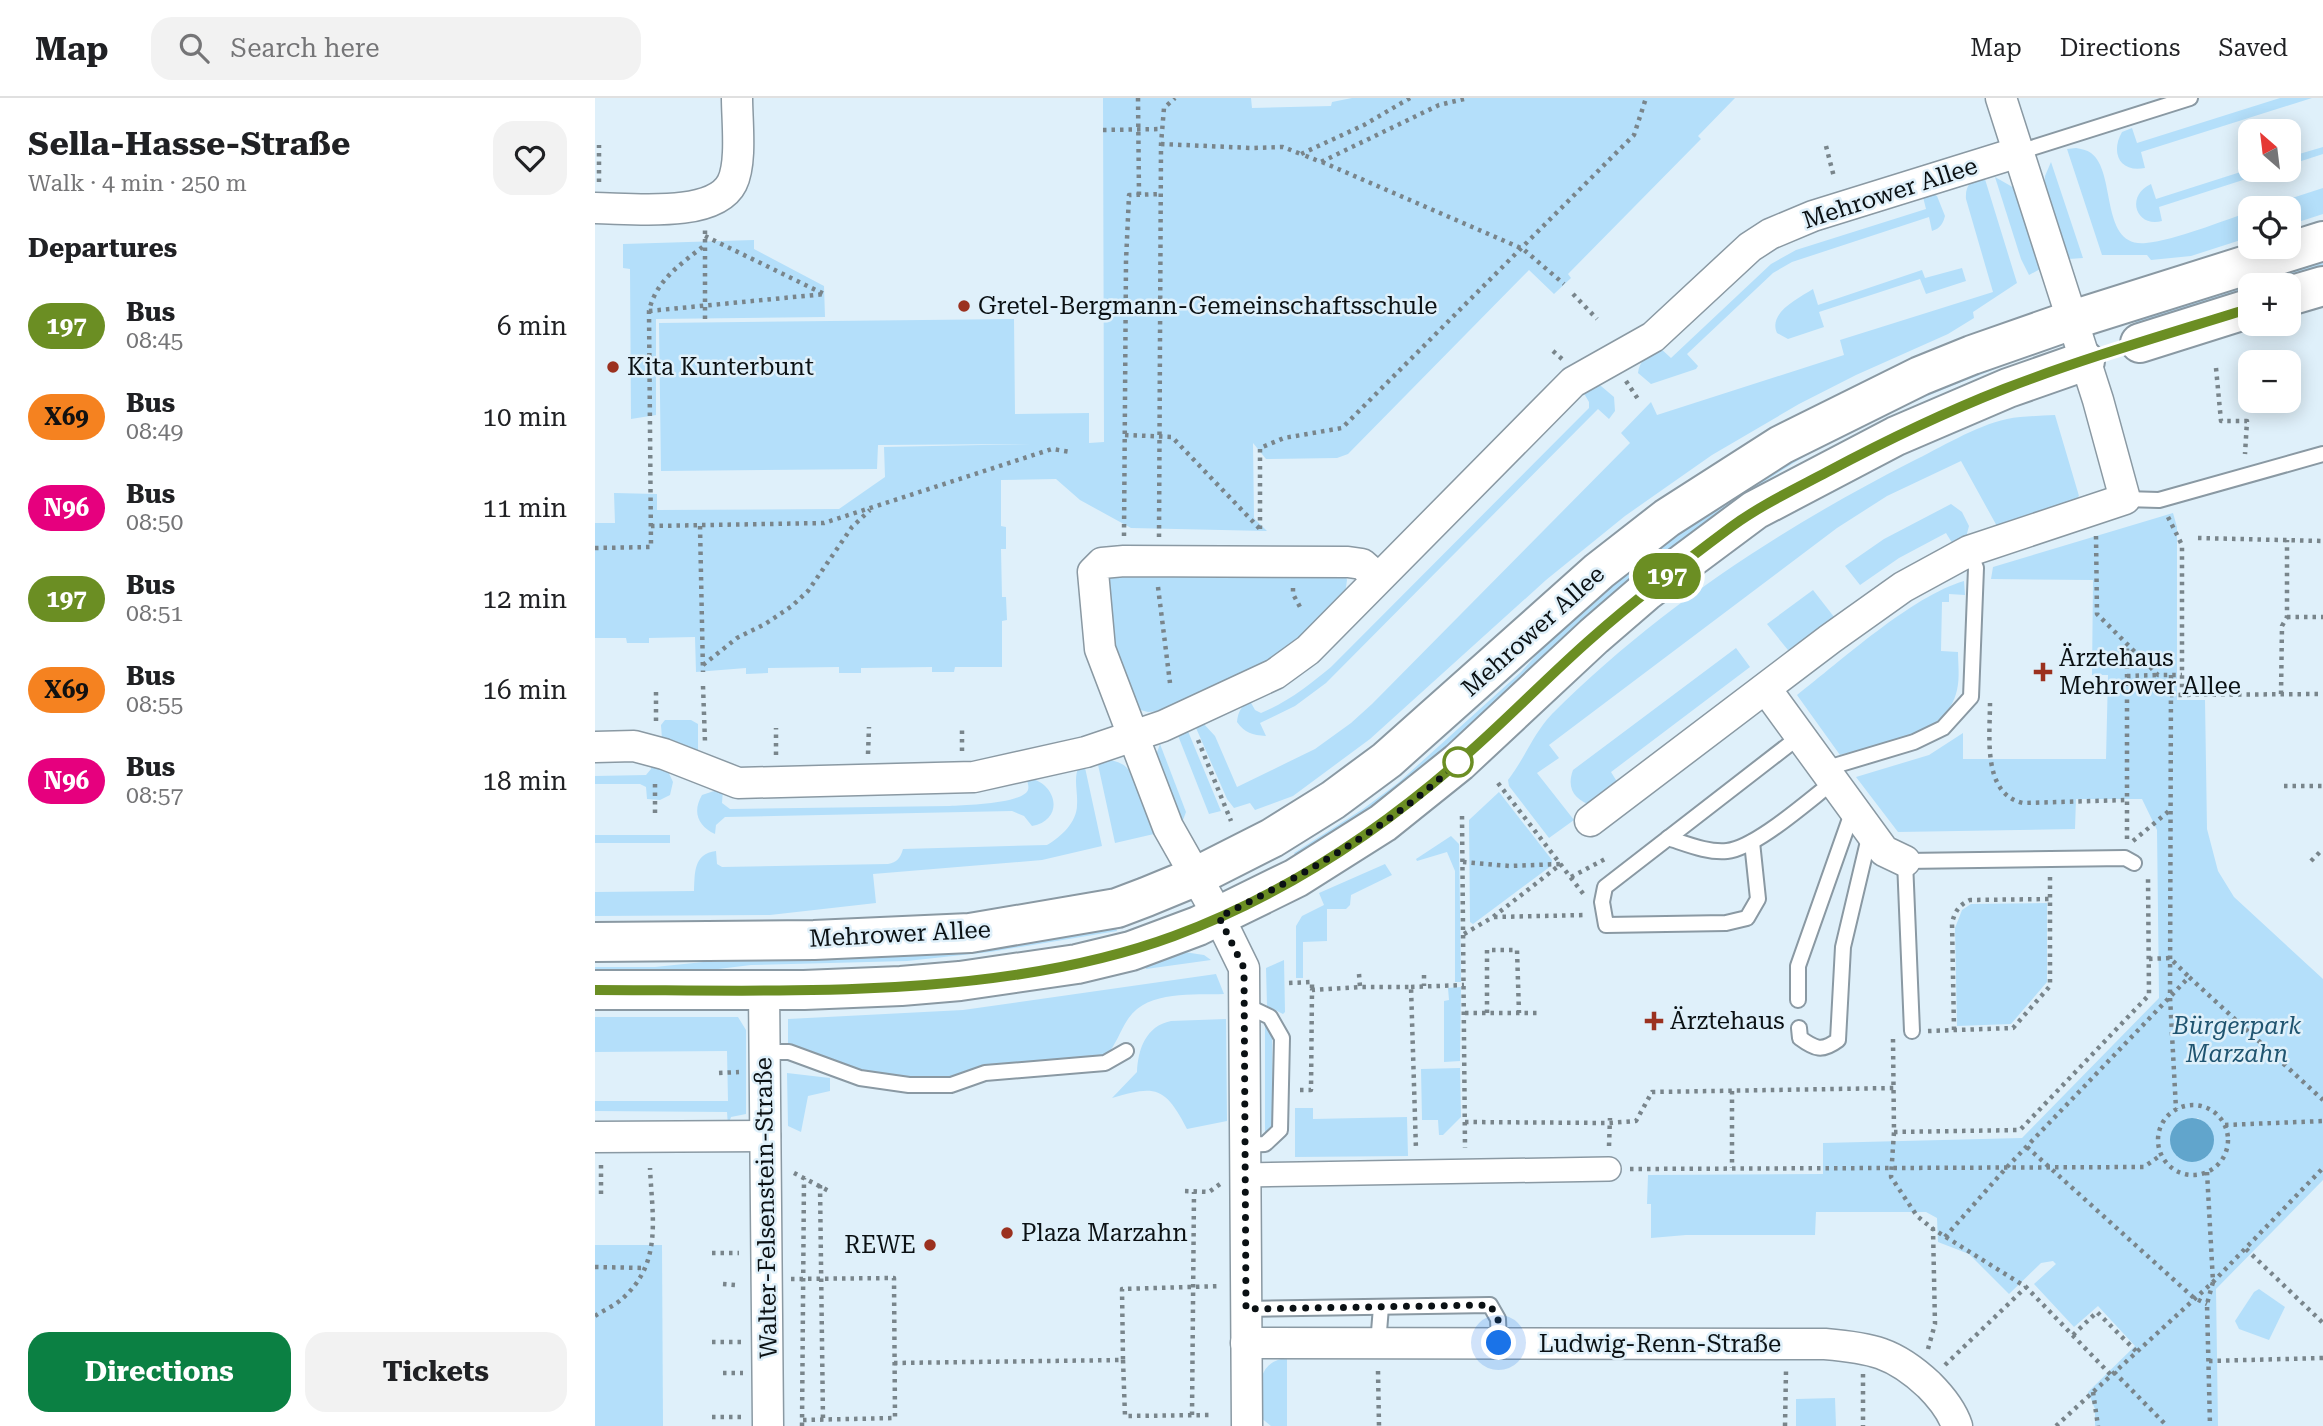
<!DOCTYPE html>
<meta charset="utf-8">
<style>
body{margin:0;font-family:"Roboto Serif",serif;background:#f2f2f2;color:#202124;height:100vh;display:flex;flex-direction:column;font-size:26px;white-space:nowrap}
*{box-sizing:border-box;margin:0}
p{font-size:23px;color:#757577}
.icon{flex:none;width:38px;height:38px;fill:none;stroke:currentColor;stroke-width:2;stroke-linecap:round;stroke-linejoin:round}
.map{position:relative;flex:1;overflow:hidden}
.side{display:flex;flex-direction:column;background:#fff;width:595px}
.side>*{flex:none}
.badge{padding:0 14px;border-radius:23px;font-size:24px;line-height:46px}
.needle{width:46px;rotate:332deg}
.controls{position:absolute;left:1643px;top:21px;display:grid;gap:14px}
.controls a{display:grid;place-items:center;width:63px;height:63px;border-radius:14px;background:#fff;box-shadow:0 4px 18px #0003;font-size:35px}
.you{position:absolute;width:35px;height:35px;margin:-18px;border:5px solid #fff;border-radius:50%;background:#1a73e8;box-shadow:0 0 0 10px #1a73e833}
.map>.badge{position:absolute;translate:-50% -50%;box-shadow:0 0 0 4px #fff}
h2{padding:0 28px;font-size:26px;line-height:63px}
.round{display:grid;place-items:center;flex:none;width:74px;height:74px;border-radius:21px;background:#f2f2f2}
.summary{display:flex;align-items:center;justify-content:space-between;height:119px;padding:0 28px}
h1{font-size:33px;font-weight:700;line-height:52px}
.action{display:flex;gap:14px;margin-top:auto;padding:14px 28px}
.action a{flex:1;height:80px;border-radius:21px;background:#0b8043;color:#fff;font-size:28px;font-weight:700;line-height:80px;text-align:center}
.action a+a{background:#f2f2f2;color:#202124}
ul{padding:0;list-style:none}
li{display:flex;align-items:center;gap:21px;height:91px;padding:0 28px}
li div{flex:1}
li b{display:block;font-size:26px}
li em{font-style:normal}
li .badge{min-width:77px;font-weight:700;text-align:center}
header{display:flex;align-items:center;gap:42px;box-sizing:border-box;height:98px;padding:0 35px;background:#fff;border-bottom:2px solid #e0e0e0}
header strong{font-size:33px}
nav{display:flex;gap:38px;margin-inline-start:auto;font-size:24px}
.search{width:490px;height:63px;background:#f2f2f2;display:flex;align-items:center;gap:18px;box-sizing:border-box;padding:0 24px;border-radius:21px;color:#757577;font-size:26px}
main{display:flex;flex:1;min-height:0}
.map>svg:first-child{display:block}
.green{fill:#b4dffa;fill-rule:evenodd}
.water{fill:#61a5cc}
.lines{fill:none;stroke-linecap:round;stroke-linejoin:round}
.service-casing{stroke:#8a99a3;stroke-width:18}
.pedestrian-casing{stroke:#8a99a3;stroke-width:26}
.minor-casing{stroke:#8a99a3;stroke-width:33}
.secondary-casing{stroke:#8a99a3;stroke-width:42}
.path{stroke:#79858b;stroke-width:4.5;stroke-dasharray:3.5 5;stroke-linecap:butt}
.service{stroke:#fff;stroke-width:14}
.pedestrian{stroke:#fff;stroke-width:23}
.minor{stroke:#fff;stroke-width:30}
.secondary{stroke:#fff;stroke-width:38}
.line-casing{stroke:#fff;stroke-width:16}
.line{stroke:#6b8e23;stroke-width:10}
.walk{stroke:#0b1114;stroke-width:7;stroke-dasharray:0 12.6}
.poi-dot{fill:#9b311f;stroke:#dff0fa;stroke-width:2.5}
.stop-dot{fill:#fff;stroke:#6b8e23;stroke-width:3.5}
.labels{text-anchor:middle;stroke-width:5;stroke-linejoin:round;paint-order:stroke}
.street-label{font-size:24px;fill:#0b1114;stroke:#dff0fa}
.poi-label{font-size:24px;fill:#0b1114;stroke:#dff0fa;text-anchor:start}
.park-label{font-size:24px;font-style:italic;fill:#1f5470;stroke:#dff0fa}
</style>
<header>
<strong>Map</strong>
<div class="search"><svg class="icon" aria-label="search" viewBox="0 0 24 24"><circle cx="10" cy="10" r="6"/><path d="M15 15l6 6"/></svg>Search here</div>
<nav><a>Map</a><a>Directions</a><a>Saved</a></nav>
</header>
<main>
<section class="side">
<div class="summary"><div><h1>Sella-Hasse-Straße</h1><p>Walk · 4 min · 250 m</p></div><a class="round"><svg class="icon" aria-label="heart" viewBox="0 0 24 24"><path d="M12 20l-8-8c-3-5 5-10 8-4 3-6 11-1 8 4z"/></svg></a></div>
<h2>Departures</h2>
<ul>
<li><span class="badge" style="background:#6b8e23;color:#fff">197</span><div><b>Bus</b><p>08:45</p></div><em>6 min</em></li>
<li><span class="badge" style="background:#f58220;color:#111">X69</span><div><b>Bus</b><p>08:49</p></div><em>10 min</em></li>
<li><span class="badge" style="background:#e6007e;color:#fff">N96</span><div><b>Bus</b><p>08:50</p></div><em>11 min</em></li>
<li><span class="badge" style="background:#6b8e23;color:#fff">197</span><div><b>Bus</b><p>08:51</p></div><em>12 min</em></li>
<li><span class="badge" style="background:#f58220;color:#111">X69</span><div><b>Bus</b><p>08:55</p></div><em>16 min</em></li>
<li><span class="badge" style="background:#e6007e;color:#fff">N96</span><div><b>Bus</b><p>08:57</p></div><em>18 min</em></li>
</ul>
<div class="action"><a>Directions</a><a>Tickets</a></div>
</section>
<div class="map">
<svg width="1728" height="1328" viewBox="0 0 1728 1328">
<rect width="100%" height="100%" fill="#dff0fa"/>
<g class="green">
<polygon points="508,0 656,0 657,10 736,8 737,4 757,0 1140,0 1103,38 1106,41 973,176 976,180 959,196 934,172 753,356 742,360 671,361 658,345 659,420 672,433 536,430 485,402 461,381 406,382 406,428 411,429 411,451 406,451 407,499 411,499 412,522 407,523 407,569 360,569 359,574 337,574 337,569 266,570 266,575 244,575 244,569 173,570 173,575 151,576 151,570 101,574 100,539 54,540 54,545 32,545 31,540 0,540 0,425 20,425 19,395 62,396 62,412 244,411 290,379 289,349 436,346 283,347 282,371 66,373 64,225 419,221 420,316 494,315 494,345 509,344"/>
<path d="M1685,0H1717L1546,54L1550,70C1525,75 1515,55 1527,34L1537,30L1542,45Z"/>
<polygon points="1728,49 1728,56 1694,67 1694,59"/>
<path d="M1481,50C1486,51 1492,52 1496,55C1522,74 1504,150 1551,145C1581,142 1626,123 1655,114V139L1596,158L1556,162L1552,157H1507L1472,51Z"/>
<polygon points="1456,64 1488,160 1474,161 1449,90 1450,78"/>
<path d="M1655,71L1679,72L1564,109L1567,123C1541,130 1530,98 1556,86L1561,101Z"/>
<path d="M1389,78L1422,185L1378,214L1379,220L1353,236L1261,277L1204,306L1117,357L1077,385L1030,418L951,482L775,641L698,698L660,712L655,705L639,710L632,701L598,623L607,624L620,638L642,689L720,651L756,625L777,606L1035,345L1026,335L1056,304L1062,317L1249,257L1245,242L1398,194L1371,101C1370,87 1376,82 1389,78Z"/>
<polygon points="1400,79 1421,91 1447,170 1434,177 1426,161"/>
<polygon points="1728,90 1728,116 1694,127 1694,110 1666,110"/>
<path d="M1335,94L1342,98L1350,118C1348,125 1346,130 1337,133L1334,119L1197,164L1178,175L1092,256L1103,268L1101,271L1056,286L1043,275C1044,263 1054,255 1064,249L1076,260L1176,166L1201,152L1331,111L1327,95Z"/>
<polygon points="159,142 159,151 229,188 230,219 61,221 61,317 36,321 35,171 28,170 28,146"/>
<polygon points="1728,156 1728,178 1694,187 1656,187 1655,201 1541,229 1540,219"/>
<path d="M1367,170L1371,183L1331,196L1325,181L1224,214L1229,229L1193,241L1182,235C1173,215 1202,201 1218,191L1223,207L1327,172L1330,180Z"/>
<path d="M1396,263L1400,271C1308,306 1218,346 1139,405L854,653L704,763L699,755L768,711L803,685L926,574L988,505L1145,387Z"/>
<path d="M995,288H1006L1019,299L1020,313L1014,321L1003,311L731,585L700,608L665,625L671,638C657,637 650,635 642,624C643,614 646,608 655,603L660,612L666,615C693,604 714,587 736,569L994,310V304L987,292Z"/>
<path d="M1460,317L1484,398L1473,409L1403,430L1366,363L1292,398L1242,430L954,647L964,660L942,675L979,722L954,740L914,688L913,682C930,660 938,636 957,616C1061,512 1185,431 1316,364C1345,350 1380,328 1412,321C1427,318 1444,318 1460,317Z"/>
<polygon points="1356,406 1367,414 1374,428 1370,443 1359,448 1351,435 1304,460 1265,487 1250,468 1289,441"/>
<path d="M1578,415L1582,429V602H1610L1612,731L1623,773L1639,799L1728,881V1082L1621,1191L1623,1328H1500V1311L1493,1294L1540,1248L1503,1208L1479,1229L1439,1186L1461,1166L1458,1163L1446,1165L1414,1196L1374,1156L1343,1144L1342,1120L1331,1114H1221L1220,1137H1091L1056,1140V1106H1052L1053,1077L1228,1076V1045L1427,1040L1564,900L1562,732L1547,701H1481L1480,731L1303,734L1261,679L1334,657L1368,635V661H1511L1513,577H1497L1498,482L1396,481L1398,469ZM1603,1020L1615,1029L1608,1060L1595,1063L1578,1031L1589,1021Z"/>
<polygon points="517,474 750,476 752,482 750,496 698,546 677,563 567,613 553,614 538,610 517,570 508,479"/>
<path d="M1369,483L1370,497L1354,496V504H1347L1346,553L1363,554C1363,565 1365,580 1362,592C1351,641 1284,646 1245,657L1202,597C1246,563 1317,498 1369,483Z"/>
<polygon points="1218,492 1243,524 1197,557 1172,526"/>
<path d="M1141,550L1155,569L1016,674L1024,687L998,708C980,702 971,691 978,672Z"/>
<polygon points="70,622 96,622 103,626 103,657 67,641 66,627"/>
<polygon points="590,626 626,713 614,716 580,630"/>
<polygon points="565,646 591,714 588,722 586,722 561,657"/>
<path d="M511,661C518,663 526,664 531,669C546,682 554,717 559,736L520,745L502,662Z"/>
<polygon points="56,665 71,669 78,684 75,697 65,702 52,701 51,689 45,686 0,686 0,678 51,677 56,671"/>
<path d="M489,665L507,748L447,762L278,776L281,805L175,817L0,818V794L99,793C100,775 98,756 121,753L122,766L127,769L293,766C302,764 305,761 308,751L452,747C466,739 482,724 482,707C483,692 478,682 484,667Z"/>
<path d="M435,680C463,687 469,722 437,728L429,718L417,713L130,719L121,727L120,736C103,728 97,714 107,697L125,691H128L127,705L135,711L355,708C369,707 427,706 433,692C434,688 433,685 431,681Z"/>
<polygon points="904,694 957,762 956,768 878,826 875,824 874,722"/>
<rect x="0" y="737" width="75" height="8"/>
<polygon points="856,738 864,746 866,884 860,884 860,773 852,754 822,763 821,761"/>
<polygon points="790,766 797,777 756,797 755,807 751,811 732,811 732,843 708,844 708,880 701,880 701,828 707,818 729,807 724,795"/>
<polygon points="1452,805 1452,884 1416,926 1362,928 1360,830 1367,812 1376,806"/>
<polygon points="518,822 522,833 395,854 312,863 156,867 66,878 0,878 0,869 60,869"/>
<polygon points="589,854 609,857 616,862 551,871 548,865"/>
<polygon points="689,862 690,914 688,916 672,908 671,870"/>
<path d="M621,876L629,896C599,897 552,892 533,921C525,933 521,947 511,958C437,969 358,991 283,977C252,971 222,956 193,945V921L368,912Z"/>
<polygon points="866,889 865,963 849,964 849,903 854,902 853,890"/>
<polygon points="0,919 143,919 151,932 151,1016 136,1019 133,1028 132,1014 0,1013 0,1003 133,1003 132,953 0,954"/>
<path d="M631,921L632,1023L592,1031C570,988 560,987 517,1000L542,974C543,951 551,928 576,923Z"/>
<polygon points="670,924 677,931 678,1030 670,1035"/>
<polygon points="865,970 866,1019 848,1037 844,1037 843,1022 827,1022 826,971"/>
<polygon points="192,975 235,980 235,993 213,998 206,1034 193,1028"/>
<polygon points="700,1010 718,1010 718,1021 812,1019 813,1058 700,1059"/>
<polygon points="0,1147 67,1147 68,1328 0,1328"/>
<polygon points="1664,1191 1690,1209 1674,1242 1644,1231 1640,1223 1659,1194"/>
<path d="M692,1260V1328H676L665,1319C664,1294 660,1263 692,1260Z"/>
<polygon points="1240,1300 1241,1328 1201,1328 1201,1301"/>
</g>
<circle class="water" cx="1597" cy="1042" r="22"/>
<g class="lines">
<defs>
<g id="service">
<polyline points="1424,54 1595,0"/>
<polyline points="1530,401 1564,402 1728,356"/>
<polyline points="1229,671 1319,644 1348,630 1376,599 1381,470 1374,453"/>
<path d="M1073,740C1092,746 1113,755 1132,753C1161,750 1214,702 1238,684"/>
<polyline points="1157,744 1163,801 1152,820 1131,825 1011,827 1007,804 1010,789 1205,638"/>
<polyline points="1203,902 1203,868 1258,712"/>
<path d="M1204,930L1205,940C1220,951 1227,954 1243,942L1248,849L1275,735"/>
<polyline points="1317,933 1310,763 1530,760 1539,765"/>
<polyline points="170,954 194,954 265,980 314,987 356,987 390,975 510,965 531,953"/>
<polyline points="649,1047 670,1046 685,1032 687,940 675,919 650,907"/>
<polyline points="651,1211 895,1207 903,1221 904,1245"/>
<polyline points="783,1246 786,1209"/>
</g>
<polyline id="pedestrian" points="649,1077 1014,1071"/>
<g id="minor">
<path d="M0,110C34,110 119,121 137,85C147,65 142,23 142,0"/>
<polyline points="1171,591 1289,753 1310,763"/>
<polyline points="0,649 39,648 69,656 143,685 379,679 491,654 568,628 680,576 713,552 978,284 1058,239 1155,149 1175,136 1218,118 1424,54"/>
<polyline points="995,723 1235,541 1308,489 1374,453 1530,401 1503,302 1406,0"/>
<polyline points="169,891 173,1328"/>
<polyline points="0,1039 170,1038"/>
<path d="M651,1245L1230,1246C1276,1250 1299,1254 1334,1287C1345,1298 1357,1313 1362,1328"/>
<polyline points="652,1328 649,870 624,819 573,729 505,551 498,474 507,465 529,463 753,464 767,466 783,480"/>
</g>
<g id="secondary">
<polyline points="1694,198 1728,188"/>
<polyline points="1545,245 1656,210"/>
<polyline points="0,844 219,842 375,835 522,810 551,799 602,778 677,740 738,702 792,662 1004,473 1072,420 1186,347 1325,278 1377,257 1477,222 1728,143"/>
<polyline points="0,892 209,892 306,888 365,883 482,866 536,853 603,828 701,780 788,725 864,664 999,538 1050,494 1160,412 1301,338 1413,290 1490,263"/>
</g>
</defs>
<use href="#service" class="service-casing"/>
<use href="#pedestrian" class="pedestrian-casing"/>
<use href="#minor" class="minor-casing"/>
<use href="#secondary" class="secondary-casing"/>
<g class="path">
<polyline points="543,0 544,97"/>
<polyline points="815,0 769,27 706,56 726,64 844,7 873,0"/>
<polyline points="508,32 567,31"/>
<polyline points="566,46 657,50 688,49 706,56"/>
<polyline points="1231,48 1239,79"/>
<polyline points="727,64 928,151 969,186"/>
<polyline points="4,84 4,47"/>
<polyline points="110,138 229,196"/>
<polyline points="978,196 1002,221"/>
<polyline points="54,213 230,196"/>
<polyline points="110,221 110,131"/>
<polyline points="958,253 967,261"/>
<polyline points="1621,270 1626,323 1652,323 1650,356"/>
<polyline points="1031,283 1043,301"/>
<polyline points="530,337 577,339 665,431"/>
<polyline points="1573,419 1587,447 1587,597"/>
<polyline points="56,428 229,425 457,351 476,354"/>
<polyline points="105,428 108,574"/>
<polyline points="665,431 665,350 689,340 747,330 1039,37 1051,0"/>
<polyline points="529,438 531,163 534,97 566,96"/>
<polyline points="1501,438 1502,516 1563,577 1587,577"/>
<polyline points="564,439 566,46 569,10 580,0"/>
<polyline points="1603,440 1728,443"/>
<path d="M0,450L56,449L54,213C61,182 86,166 110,147"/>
<polyline points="563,489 575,585"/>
<polyline points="698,490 698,496 705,509"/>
<polyline points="1692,519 1728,519"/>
<polyline points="108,567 142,540 170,526 197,508 213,493 257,429 275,412"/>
<polyline points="1576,577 1575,899 1581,1011"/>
<polyline points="1532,578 1562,577"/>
<polyline points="108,588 110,644"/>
<polyline points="61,594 61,627"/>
<polyline points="1686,596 1687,528 1692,519 1692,442"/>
<polyline points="1575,597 1728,596"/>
<path d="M1395,605C1395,638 1387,696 1428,705L1532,702"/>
<polyline points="603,642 636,723"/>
<polyline points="367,653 367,629"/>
<polyline points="273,656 274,629"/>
<polyline points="181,657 181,630"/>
<polyline points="903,685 990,798"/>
<polyline points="1689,688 1728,688"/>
<polyline points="60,715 60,681"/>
<polyline points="867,718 870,1050"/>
<polyline points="1532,741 1532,547"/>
<polyline points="1538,743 1574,713"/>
<polyline points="1716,763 1728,751"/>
<polyline points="868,764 915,768 965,766"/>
<polyline points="976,779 1012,760"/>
<polyline points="899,819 991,817"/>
<polyline points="869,836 898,819 966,766"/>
<polyline points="1554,861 1575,860 1594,879"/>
<polyline points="764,876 765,889"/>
<polyline points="829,877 829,888"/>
<polyline points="694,885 717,884 717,892"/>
<polyline points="816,889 869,887"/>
<polyline points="870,915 945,915"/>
<polyline points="892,915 892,852 922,852 924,915"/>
<path d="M1359,932L1357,825C1360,813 1364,807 1375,802L1455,801"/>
<polyline points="1333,933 1418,930 1455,888 1455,779"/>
<polyline points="1298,941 1299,1034 1296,1079 1322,1118 1338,1131"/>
<polyline points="124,975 144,974"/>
<polyline points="705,992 716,992 717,892 765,889 816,889 821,1052"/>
<polyline points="1137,993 1137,1070"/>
<circle cx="1598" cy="1042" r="35"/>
<polyline points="870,1024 1014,1025 1041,1023 1057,994 1299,990"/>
<polyline points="1630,1027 1728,1023"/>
<polyline points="1299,1034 1425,1032 1554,897 1553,778"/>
<polyline points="1014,1048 1015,1020"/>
<polyline points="1432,1049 1599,1200 1612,1206"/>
<polyline points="1035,1071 1549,1069 1566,1057"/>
<polyline points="1612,1074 1618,1184 1612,1206 1615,1328"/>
<polyline points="199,1075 234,1093"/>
<polyline points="225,1087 228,1322"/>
<polyline points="590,1093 614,1094 625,1086"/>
<polyline points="6,1096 6,1065"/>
<polyline points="1350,1139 1412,1069 1594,879 1728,1002"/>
<polyline points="1651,1151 1728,1225"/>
<polyline points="117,1155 144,1155"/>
<polyline points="0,1169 51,1170"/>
<polyline points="196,1181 299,1180 300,1320 208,1322"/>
<polyline points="128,1186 141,1187"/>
<path d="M0,1218C9,1212 21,1207 28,1200C68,1164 57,1118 55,1070"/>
<polyline points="1478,1237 1502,1214 1541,1253"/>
<polyline points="117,1244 148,1244"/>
<polyline points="1333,1251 1340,1226 1338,1131 1431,1189 1516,1277"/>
<polyline points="528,1262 530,1318 617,1317"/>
<polyline points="1614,1263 1728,1260"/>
<polyline points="299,1265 528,1262 527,1191 626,1188"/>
<polyline points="1350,1267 1431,1189"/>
<polyline points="783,1273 784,1328"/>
<polyline points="1519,1274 1572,1328"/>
<polyline points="128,1275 148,1275"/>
<polyline points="1268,1276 1268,1328"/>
<polyline points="1498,1294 1503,1328"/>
<polyline points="597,1317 599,1094"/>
<polyline points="117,1319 147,1319"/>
<polyline points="207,1328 209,1080"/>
<polyline points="1190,1328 1191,1273"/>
<polyline points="1461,1328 1618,1184 1728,1070"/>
</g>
<use href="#service" class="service"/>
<use href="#pedestrian" class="pedestrian"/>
<use href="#minor" class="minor"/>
<use href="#secondary" class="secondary"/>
</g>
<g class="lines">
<defs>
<path id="line" d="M0,892C185,892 403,903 579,838C682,800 779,737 862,665C909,625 952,579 998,539C1042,500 1089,464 1136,429C1166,407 1200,391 1232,374C1290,343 1348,315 1409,291C1489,260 1573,236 1656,210"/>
</defs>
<use href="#line" class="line-casing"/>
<use href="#line" class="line"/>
<path class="walk" d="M863,664C795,729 709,777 624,819L649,870L651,1211L895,1207L903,1221L904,1245"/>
</g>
<g class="poi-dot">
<circle cx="369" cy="208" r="7"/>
<circle cx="18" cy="269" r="7"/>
<path d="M1444.5 563.5h7v7h7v7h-7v7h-7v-7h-7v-7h7z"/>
<path d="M1055.5 912.5h7v7h7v7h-7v7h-7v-7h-7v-7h7z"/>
<circle cx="412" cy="1135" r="7"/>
<circle cx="335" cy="1147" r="7"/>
</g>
<circle class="stop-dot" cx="863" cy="664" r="14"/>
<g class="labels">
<g class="street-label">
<text transform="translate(1295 95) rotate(-18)" y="8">Mehrower Allee</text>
<text transform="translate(938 533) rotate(-42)" y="8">Mehrower Allee</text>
<text transform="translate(305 836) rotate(-3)" y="8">Mehrower Allee</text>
<text transform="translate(171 1110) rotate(-91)" y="8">Walter-Felsenstein-Straße</text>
<text x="1065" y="1254">Ludwig-Renn-Straße</text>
</g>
<g class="poi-label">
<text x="383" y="216">Gretel-Bergmann-Gemeinschaftsschule</text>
<text x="32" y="277">Kita Kunterbunt</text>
<text x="1464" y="568">Ärztehaus<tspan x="1464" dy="28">Mehrower Allee</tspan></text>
<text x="1075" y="931">Ärztehaus</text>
<text x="426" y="1143">Plaza Marzahn</text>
<text x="321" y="1155" text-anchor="end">REWE</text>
</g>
<g class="park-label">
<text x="1642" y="936">Bürgerpark<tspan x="1642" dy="28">Marzahn</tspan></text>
</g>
</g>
</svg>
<div class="controls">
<a><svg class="needle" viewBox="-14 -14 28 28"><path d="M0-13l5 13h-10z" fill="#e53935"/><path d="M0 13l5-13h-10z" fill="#757577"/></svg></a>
<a><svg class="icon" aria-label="locate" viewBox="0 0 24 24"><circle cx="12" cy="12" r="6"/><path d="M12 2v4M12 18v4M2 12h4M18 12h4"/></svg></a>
<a>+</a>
<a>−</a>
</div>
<div class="you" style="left:904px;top:1245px"></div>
<b class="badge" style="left:1072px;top:478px;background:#6b8e23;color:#fff">197</b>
</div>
</main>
